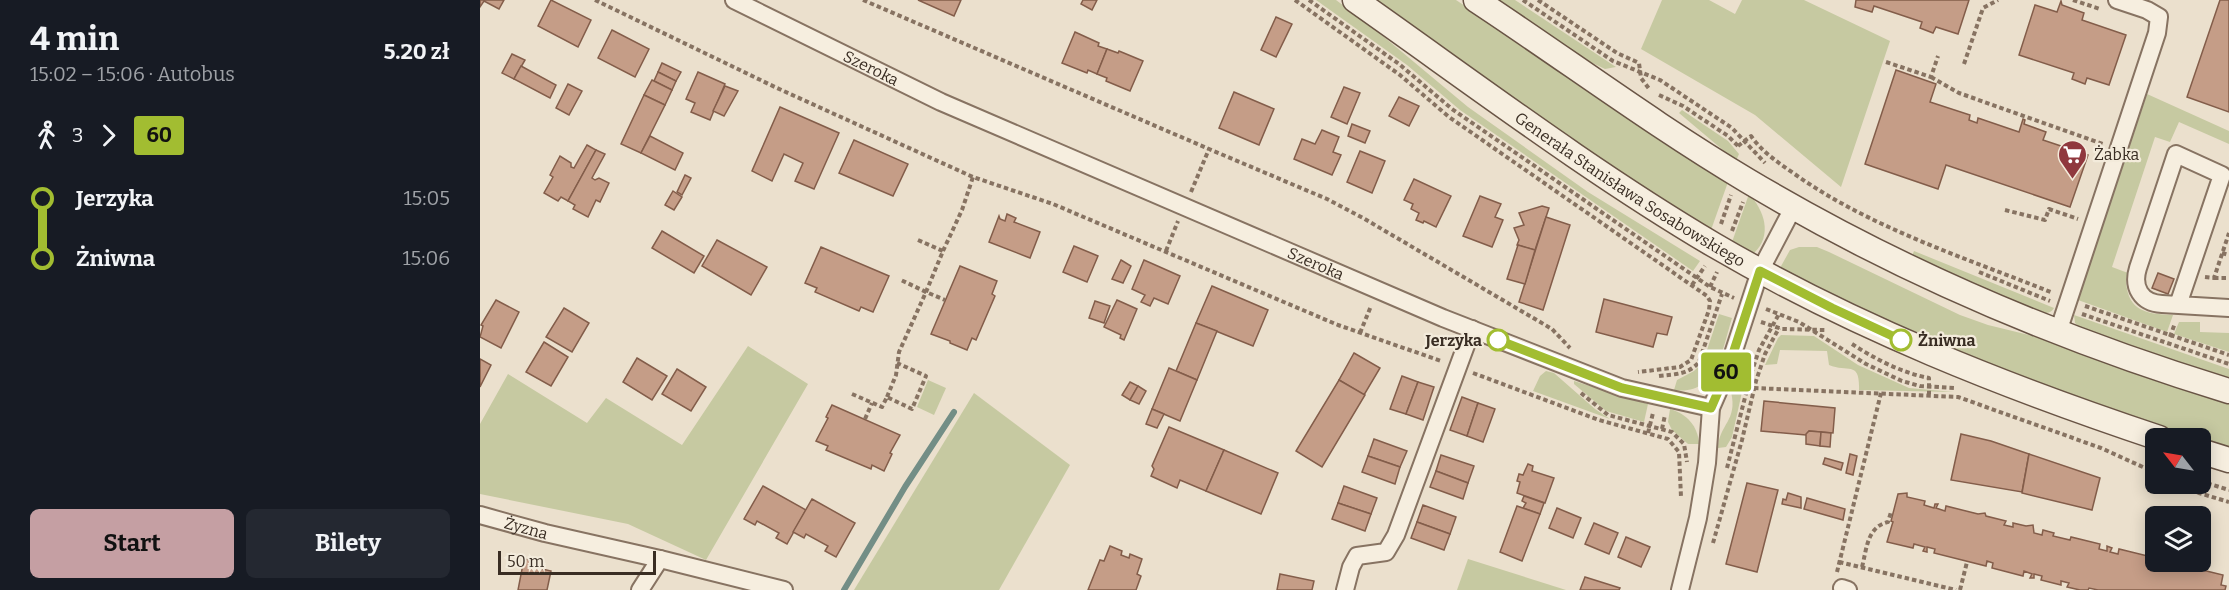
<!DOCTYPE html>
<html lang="pl">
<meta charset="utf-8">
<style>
body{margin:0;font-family:Bitter,serif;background:#242831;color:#f1f3f6;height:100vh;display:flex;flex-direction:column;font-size:22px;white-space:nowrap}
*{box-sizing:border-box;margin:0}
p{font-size:20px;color:#9ea1a6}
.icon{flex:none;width:33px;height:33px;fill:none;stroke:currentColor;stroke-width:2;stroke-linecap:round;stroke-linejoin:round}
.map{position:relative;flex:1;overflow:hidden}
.panel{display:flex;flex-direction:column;background:#171b24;width:480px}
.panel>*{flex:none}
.badge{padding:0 12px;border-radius:4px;font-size:21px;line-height:39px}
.needle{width:39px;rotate:301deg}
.buttons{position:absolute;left:1665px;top:428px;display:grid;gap:12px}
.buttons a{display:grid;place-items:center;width:66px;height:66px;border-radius:9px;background:#171b24;box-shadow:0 3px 15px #0003;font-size:30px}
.scale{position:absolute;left:18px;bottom:15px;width:158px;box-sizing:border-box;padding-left:6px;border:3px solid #392d23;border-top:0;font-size:16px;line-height:21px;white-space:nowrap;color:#392d23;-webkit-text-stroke:4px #f3ebdb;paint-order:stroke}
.map>.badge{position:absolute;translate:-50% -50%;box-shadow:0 0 0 3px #fff}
.legs{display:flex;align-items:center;gap:9px;height:66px;padding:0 30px;font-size:20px}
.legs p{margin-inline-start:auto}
.overview{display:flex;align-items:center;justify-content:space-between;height:102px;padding:0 30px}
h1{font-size:33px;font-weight:700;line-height:45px}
.cta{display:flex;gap:12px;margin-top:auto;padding:12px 30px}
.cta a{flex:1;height:69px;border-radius:9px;background:#c59fa3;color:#111;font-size:24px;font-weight:700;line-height:69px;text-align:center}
.cta a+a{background:#242831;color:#f1f3f6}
ul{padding:0 30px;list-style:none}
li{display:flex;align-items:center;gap:21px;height:60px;font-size:22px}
li i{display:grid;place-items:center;width:9px;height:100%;margin:0 8px;background:currentColor}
li i::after{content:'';width:15px;height:15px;margin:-8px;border:4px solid;border-radius:50%;background:#171b24}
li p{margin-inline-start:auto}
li:first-child i{background:linear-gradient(#0000 50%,currentColor 0)}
li:last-child i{background:linear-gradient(currentColor 50%,#0000 0)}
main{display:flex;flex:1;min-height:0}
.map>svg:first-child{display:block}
.green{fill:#c6c9a1}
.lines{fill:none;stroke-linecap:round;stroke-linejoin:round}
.stream{stroke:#738e86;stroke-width:6}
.building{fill:#c59d87;stroke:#835d4a;stroke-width:1.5}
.street-casing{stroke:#877362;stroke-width:20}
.secondary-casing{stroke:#695445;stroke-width:27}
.path{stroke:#877362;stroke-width:4;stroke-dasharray:4.5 3;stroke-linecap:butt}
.street{stroke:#f6eedf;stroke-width:16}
.secondary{stroke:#f6eedf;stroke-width:24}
.line-1-casing{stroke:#fff;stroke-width:14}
.line-1{stroke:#a2bd31;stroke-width:9}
.stop-1-dot{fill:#fff;stroke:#a2bd31;stroke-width:3}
.labels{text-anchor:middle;stroke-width:4.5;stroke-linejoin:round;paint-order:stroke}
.street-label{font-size:16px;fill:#392d23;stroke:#f3ebdb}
.poi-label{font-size:16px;fill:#392d23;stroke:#f3ebdb;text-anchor:start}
.stop-label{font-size:16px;font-weight:bold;fill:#392d23;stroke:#f3ebdb;text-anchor:end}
</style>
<main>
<section class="panel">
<div class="overview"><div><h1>4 min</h1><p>15:02 – 15:06 · Autobus</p></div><b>5.20 zł</b></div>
<div class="legs"><svg class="icon" aria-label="walk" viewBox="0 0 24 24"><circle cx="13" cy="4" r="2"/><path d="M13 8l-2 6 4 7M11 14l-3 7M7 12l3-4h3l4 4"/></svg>3<svg class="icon" aria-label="forward" viewBox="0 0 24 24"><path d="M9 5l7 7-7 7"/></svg><b class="badge" style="background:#a2bd31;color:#111">60</b></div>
<ul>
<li><i style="color:#a2bd31"></i><b>Jerzyka</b><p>15:05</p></li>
<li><i style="color:#a2bd31"></i><b>Żniwna</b><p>15:06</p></li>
</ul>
<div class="cta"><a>Start</a><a>Bilety</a></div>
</section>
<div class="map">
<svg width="1749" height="590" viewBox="0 0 1749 590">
<rect width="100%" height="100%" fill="#ebe0cd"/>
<g class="green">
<polygon points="836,0 856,0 892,27 988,107 1108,192 1220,261 1213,271 980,110 927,65"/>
<polygon points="893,0 976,0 1248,182 1231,230 1095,142"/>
<polygon points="1018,0 1035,0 1136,67 1125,69 1104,59"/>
<polygon points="1182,0 1229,0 1255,14 1262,0 1324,0 1410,41 1361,187 1275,115 1161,49"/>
<path d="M1667,94L1749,131V144L1699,122L1690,142L1675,137L1632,267L1648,273C1645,280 1646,286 1648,293C1654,314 1675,314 1693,315L1687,332L1598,300Z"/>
<polygon points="1202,110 1248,141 1259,154 1256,161 1199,113"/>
<path d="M1269,194C1284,210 1293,235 1274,253L1252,242Z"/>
<polygon points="1319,247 1337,247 1349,252 1480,315 1508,325 1557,337 1675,379 1749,403 1749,449 1620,406 1484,354 1397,317 1300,268 1310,250"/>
<path d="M1434,251L1574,308C1570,315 1563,313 1556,312L1432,256Z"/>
<path d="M1239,314L1252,318C1242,350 1237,396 1194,390L1197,380L1214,371L1223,362Z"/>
<polygon points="1594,315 1749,369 1749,380 1681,359 1601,329 1595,323"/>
<polygon points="1699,322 1720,322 1720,332 1749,333 1749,352 1694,334"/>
<path d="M1301,335L1334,336L1378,365L1429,388L1474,392L1379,390C1380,360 1368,373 1349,365L1347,351L1300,350L1297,364L1285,365L1298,338Z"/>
<polygon points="268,346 328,384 226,560 148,524 0,494 0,424 28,374 107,423 126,398 202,445"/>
<polygon points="1066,371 1074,373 1115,409 1130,419 1053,391 1060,376"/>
<polygon points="448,380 466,388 454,415 437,407"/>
<polygon points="1094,381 1168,404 1164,422 1126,411 1094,384"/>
<path d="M1264,383L1252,437L1246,447L1238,448C1239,424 1258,421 1251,392L1256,384Z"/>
<polygon points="494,393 590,465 519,590 374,590"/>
<path d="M1190,409C1207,414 1218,426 1219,444H1208L1192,430L1188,422Z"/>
<polygon points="988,559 1086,590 977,590"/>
</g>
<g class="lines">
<polyline class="stream" points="364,590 425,487 474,412"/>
</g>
<g class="building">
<polygon points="0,0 24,0 19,9 4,1 0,7"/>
<polygon points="71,0 111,20 98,47 58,26"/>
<polygon points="438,0 481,0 474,16"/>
<polygon points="603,0 617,0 612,10 601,4"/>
<polygon points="1376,0 1489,0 1478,34 1456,27 1453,33 1440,28 1442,22 1394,6 1392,12 1375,7"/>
<polygon points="1740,0 1749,0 1749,112 1707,97"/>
<polygon points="1581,1 1582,5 1604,13 1602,20 1646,35 1629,85 1607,78 1605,84 1592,79 1594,73 1539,55 1555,5 1577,12"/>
<polygon points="796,17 812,24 796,57 781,50"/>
<polygon points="132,30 169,49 155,77 118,58"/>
<polygon points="595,32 619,43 618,46 627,49 617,74 608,70 607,73 582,63"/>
<polygon points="627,49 638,53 639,51 663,61 650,91 626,81 627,78 617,74"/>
<polygon points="32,54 45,60 34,79 22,73"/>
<polygon points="182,63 201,72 196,81 178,72"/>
<polygon points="41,66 76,85 70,98 34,79"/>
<polygon points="1416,70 1456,84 1450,102 1490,115 1489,120 1497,123 1498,118 1539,132 1543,119 1545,120 1544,124 1566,132 1563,140 1608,155 1590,207 1466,165 1458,189 1385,164"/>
<polygon points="178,72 196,81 192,90 174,81"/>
<polygon points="218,72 245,84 230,120 211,112 215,103 206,99"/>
<polygon points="172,80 192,90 185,105 164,95"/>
<polygon points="88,84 102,91 89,115 76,108"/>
<polygon points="245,86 258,91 244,116 233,111"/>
<polygon points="864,87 880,93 867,124 851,117"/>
<polygon points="754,92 794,109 779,145 739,128"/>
<polygon points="164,95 185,105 161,153 141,144"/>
<polygon points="919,97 939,106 929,126 909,116"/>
<polygon points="300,107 359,133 334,189 315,181 323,163 304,154 292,181 272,171"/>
<polygon points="872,124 890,131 885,143 868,136"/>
<polygon points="842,130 859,137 853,152 861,155 852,175 814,159 822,139 835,144"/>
<polygon points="170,136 203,153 195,170 161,153"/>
<polygon points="374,140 428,164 413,196 359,173"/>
<polygon points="107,145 116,150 88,201 81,197 78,201 64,193 73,177 70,175 80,156 91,163 91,167 94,168"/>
<polygon points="116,150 125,154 112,178 115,180 119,178 129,183 120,202 116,200 108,217 93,209 95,205 88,201"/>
<polygon points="880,151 905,161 892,193 867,182"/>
<polygon points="205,175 211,178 202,195 197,192"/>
<polygon points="934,179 971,196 956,227 944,221 943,223 936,220 939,213 931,209 933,204 924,200"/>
<polygon points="193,191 202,197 194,210 185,205"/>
<polygon points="1000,196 1021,204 1015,217 1023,220 1012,247 983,236"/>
<polygon points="1062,206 1069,208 1055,250 1037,245 1039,240 1034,228 1044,225 1039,213"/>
<polygon points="527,214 536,218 534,222 560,232 550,258 509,242 519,216 520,219 525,221"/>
<polygon points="1066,217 1090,225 1063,310 1039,302"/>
<polygon points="182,231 224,256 214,273 172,248"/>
<polygon points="237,240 287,267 271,295 222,266"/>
<polygon points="1038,245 1055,250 1045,284 1027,279"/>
<polygon points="594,246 618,256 607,282 583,272"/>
<polygon points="341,247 409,276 393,312 381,307 379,311 335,292 337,288 325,283"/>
<polygon points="641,260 651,266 643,283 632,279"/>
<polygon points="664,260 700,276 688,304 674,298 670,306 661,302 665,295 652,289"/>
<polygon points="480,266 517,281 512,294 515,296 496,340 492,338 487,350 470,343 470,341 451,334"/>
<polygon points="1678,273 1694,279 1688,294 1672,288"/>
<polygon points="732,286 788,310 773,346 716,323"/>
<polygon points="1124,299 1192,317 1187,335 1177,333 1173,347 1116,332"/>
<polygon points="16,300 39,312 21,348 0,337 3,326 1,325"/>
<polygon points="637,300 657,309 644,340 640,338 641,335 624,327"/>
<polygon points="615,301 630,306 624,323 609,318"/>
<polygon points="84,308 109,323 92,352 66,337"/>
<polygon points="716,323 737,331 717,380 696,371"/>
<polygon points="64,342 88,357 71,386 46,372"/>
<polygon points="874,353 900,368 884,395 859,380"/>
<polygon points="157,358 187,376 172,400 143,382"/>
<polygon points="0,359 11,365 0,387"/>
<polygon points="689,368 717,380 700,421 672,409"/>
<polygon points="197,369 226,387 211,411 182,394"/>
<polygon points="922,376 938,382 926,414 910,409"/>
<polygon points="859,380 885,395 842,467 816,451"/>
<polygon points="650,382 658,386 650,400 642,395"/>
<polygon points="938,382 954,387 943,420 926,414"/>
<polygon points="658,386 666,391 659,404 650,400"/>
<polygon points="982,397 998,403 987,436 970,430"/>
<polygon points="1284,401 1355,408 1353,433 1329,431 1326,435 1281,431"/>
<polygon points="998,403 1015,409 1003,442 987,436"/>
<polygon points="352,405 420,435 410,453 412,454 404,471 392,465 391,469 346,450 348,446 336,441 348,418 346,417"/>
<polygon points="672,409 684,414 677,428 666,424"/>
<polygon points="689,427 744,450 726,491 700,480 697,488 671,476 674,469 672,466"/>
<polygon points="1329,431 1341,432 1340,446 1326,444 1326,434"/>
<polygon points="1341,432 1351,433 1350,447 1340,446"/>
<polygon points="1481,434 1511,441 1549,454 1542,492 1471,480"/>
<polygon points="894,439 927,451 920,467 888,456"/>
<polygon points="744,450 798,473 781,514 726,491"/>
<polygon points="1370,454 1377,456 1373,475 1366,473"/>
<polygon points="1549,454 1620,478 1612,510 1542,493"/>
<polygon points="961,455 994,466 988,483 956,471"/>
<polygon points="888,456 920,467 915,484 882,472"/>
<polygon points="1345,458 1363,463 1361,470 1343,464"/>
<polygon points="1048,464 1053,466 1052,471 1074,478 1065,503 1037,493 1040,482 1037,481 1039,474 1043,475"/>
<polygon points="956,471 988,483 983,499 950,487"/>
<polygon points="1267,483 1298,490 1277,572 1246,564"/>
<polygon points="283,486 326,510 307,544 296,538 299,533 277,521 275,525 264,519"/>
<polygon points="864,486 897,498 891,514 858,503"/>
<polygon points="1308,493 1321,497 1321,508 1302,504 1303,499 1306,500"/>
<polygon points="1427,493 1427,497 1445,501 1444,505 1454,508 1455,504 1458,504 1456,508 1465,511 1466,506 1498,514 1505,513 1506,516 1526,521 1524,525 1533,527 1533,523 1546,526 1553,525 1554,533 1562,535 1563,530 1574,533 1573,536 1590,540 1591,537 1620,544 1619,549 1627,551 1627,546 1632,548 1630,552 1638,554 1639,549 1676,558 1676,561 1699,564 1698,569 1706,571 1706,566 1743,575 1741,585 1746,586 1745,590 1618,590 1609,588 1608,590 1600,590 1587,587 1589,583 1581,581 1581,585 1561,580 1562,576 1554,574 1554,578 1550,578 1552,574 1544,571 1543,576 1512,568 1513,563 1507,561 1506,566 1454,553 1455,549 1447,547 1447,552 1443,551 1445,547 1434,544 1433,548 1407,542 1412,525 1413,522 1411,521 1418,494"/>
<polygon points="1044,496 1064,503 1060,514 1043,508 1046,503 1042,501"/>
<polygon points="1327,498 1365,509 1363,520 1324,509"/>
<polygon points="332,499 375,523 356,557 345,551 348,546 326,534 324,538 313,532"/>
<polygon points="858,503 891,514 885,531 852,519"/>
<polygon points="943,505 976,517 970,534 937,522"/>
<polygon points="1037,506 1060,514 1042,561 1020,552"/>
<polygon points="1077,508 1101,518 1093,538 1069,528"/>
<polygon points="937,522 970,534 964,550 931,538"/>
<polygon points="1114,523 1138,533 1129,554 1105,544"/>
<polygon points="1146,537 1170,547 1161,567 1138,557"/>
<polygon points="630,546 642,551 641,555 649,558 650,554 662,559 657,574 661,576 656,590 608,590 620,560 624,561"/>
<polygon points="44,559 59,562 58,568 71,571 67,590 38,590"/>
<polygon points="800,574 834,581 832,590 797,590"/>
<polygon points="1105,577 1140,588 1139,590 1100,590"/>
</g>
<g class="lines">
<defs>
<g id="street">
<path id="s1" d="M254,0L461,102L963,318L1142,388L1231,408"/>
<path d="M1698,305L1742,175L1696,154L1658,268C1652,287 1661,303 1682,304L1749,308"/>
<polyline points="1578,332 1677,33 1679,17 1667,10 1637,0"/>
<path id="s2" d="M0,515L65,533L180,559L304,590"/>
<polyline points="1362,588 1368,590"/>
<polyline points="160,590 180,559"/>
<polyline points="865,590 871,567 877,556 906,552 916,535 992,329"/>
<polyline points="1200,590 1218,518 1227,463 1231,408 1248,369 1280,271 1313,208"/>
</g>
<g id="secondary">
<path id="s3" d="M875,0C993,83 1109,171 1234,245C1374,327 1526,387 1679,438"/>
<path d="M996,0C1087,60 1174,125 1268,181C1419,271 1581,340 1749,391"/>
<polyline points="1720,451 1749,460"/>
</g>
</defs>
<use href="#street" class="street-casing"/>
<use href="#secondary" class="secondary-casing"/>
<g class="path">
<polyline points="115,0 297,88 493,177 573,204 858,325 961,361"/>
<polyline points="383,0 729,149"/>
<polyline points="815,0 920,75 969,117 1227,296 1230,301 1229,310 1211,360 1200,367 1158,372"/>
<polyline points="829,0 919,64 972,109 1230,287 1254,298"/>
<polyline points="1043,0 1133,61 1180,80 1252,128 1285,163"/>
<polyline points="1058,0 1137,53 1159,63 1161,78 1170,90"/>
<polyline points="1593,0 1620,9"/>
<polyline points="1406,62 1451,77 1458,56"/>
<polyline points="1484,64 1503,8 1518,0"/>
<polyline points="1451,77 1479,93 1623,144"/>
<polyline points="1179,95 1203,106 1248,136 1260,148"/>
<path d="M1258,146L1271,136C1283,153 1299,163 1316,175C1393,229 1486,258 1573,293"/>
<polyline points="711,192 729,149 847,199 883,218 1072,329 1090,348"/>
<polyline points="1525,210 1565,220 1569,209 1598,219"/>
<polyline points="1241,224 1251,195"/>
<polyline points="1252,231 1263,202"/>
<polyline points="438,240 463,251 446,292 465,300"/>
<polyline points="463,251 482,210 493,177"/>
<polyline points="686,251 698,221"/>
<polyline points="1742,253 1749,255"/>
<polyline points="1499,272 1570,301"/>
<polyline points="1725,277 1734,278 1749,233"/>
<polyline points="1734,278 1749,278"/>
<polyline points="1212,285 1225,266"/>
<polyline points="1230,287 1237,272"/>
<polyline points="1605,306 1749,355"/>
<polyline points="1286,309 1319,322 1386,364 1422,381 1440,386 1475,388"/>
<polyline points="1602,314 1749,364"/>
<polyline points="1281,322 1302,329 1345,330"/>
<polyline points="880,333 891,306"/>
<polyline points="1690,337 1695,323"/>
<path d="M1372,344C1395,359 1422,373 1449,378V394"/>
<polyline points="993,373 1119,420 1188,439 1199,452 1201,497"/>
<path d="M1179,376C1195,374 1208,375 1219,362L1242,294"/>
<polyline points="1274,388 1478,397 1621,448 1676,473"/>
<polyline points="1101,393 1128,415 1192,432 1204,444 1207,462"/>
<polyline points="372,394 402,407 407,397 432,409 446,376 417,363"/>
<polyline points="407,397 416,375 419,352 446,292 421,280"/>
<polyline points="385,419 392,403"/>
<polyline points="1182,429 1185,415"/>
<polyline points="1168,433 1173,413"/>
<polyline points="1247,468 1271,374 1279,350 1299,314"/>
<polyline points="1720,481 1749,490"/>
<polyline points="1697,483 1719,493 1749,502"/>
<polyline points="1233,543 1262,440 1276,381 1285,354 1299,328"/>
<polyline points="1359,562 1476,590"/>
<path d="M1382,567C1387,548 1387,527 1408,522L1411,512"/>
<polyline points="1357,572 1401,393"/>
<polyline points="1480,590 1487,562"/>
</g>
<use href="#street" class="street"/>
<use href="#secondary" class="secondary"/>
</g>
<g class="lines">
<defs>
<polyline id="line-1" points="1018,340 1142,388 1231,408 1248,369 1280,271 1352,308 1421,340"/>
</defs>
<use href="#line-1" class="line-1-casing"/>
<use href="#line-1" class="line-1"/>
</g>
<defs>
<symbol id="supermarket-pin" viewBox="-11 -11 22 30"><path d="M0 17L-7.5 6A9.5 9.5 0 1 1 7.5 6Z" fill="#90383e" stroke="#f3ebdb"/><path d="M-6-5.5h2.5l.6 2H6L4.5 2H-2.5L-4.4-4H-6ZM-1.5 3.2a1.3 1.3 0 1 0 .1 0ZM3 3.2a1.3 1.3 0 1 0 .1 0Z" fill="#fff"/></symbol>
</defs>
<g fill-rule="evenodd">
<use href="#supermarket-pin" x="1576" y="138" width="33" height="45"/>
</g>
<g class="stop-1-dot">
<circle cx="1018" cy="340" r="10"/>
<circle cx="1421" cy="340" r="10"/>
</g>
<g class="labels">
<g class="street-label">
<text dy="6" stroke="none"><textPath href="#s1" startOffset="153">Szeroka</textPath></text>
<text dy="6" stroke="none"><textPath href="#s3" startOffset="334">Generała Stanisława Sosabowskiego</textPath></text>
<text dy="6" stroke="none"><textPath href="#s1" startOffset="639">Szeroka</textPath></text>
<text dy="6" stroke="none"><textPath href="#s2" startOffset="48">Żyzna</textPath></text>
</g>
<g class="poi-label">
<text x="1614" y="160">Żabka</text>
</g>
<g class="stop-label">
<text x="1002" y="346">Jerzyka</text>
<text x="1438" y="346" text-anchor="start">Żniwna</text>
</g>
</g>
</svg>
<div class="buttons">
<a><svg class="needle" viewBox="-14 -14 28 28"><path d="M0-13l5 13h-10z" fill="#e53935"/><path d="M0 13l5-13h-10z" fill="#9ea1a6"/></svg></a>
<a><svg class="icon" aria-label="layers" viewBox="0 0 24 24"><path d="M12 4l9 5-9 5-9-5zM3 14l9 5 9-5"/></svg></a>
</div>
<div class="scale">50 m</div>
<b class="badge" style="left:1246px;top:372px;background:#a2bd31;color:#111">60</b>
</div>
</main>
